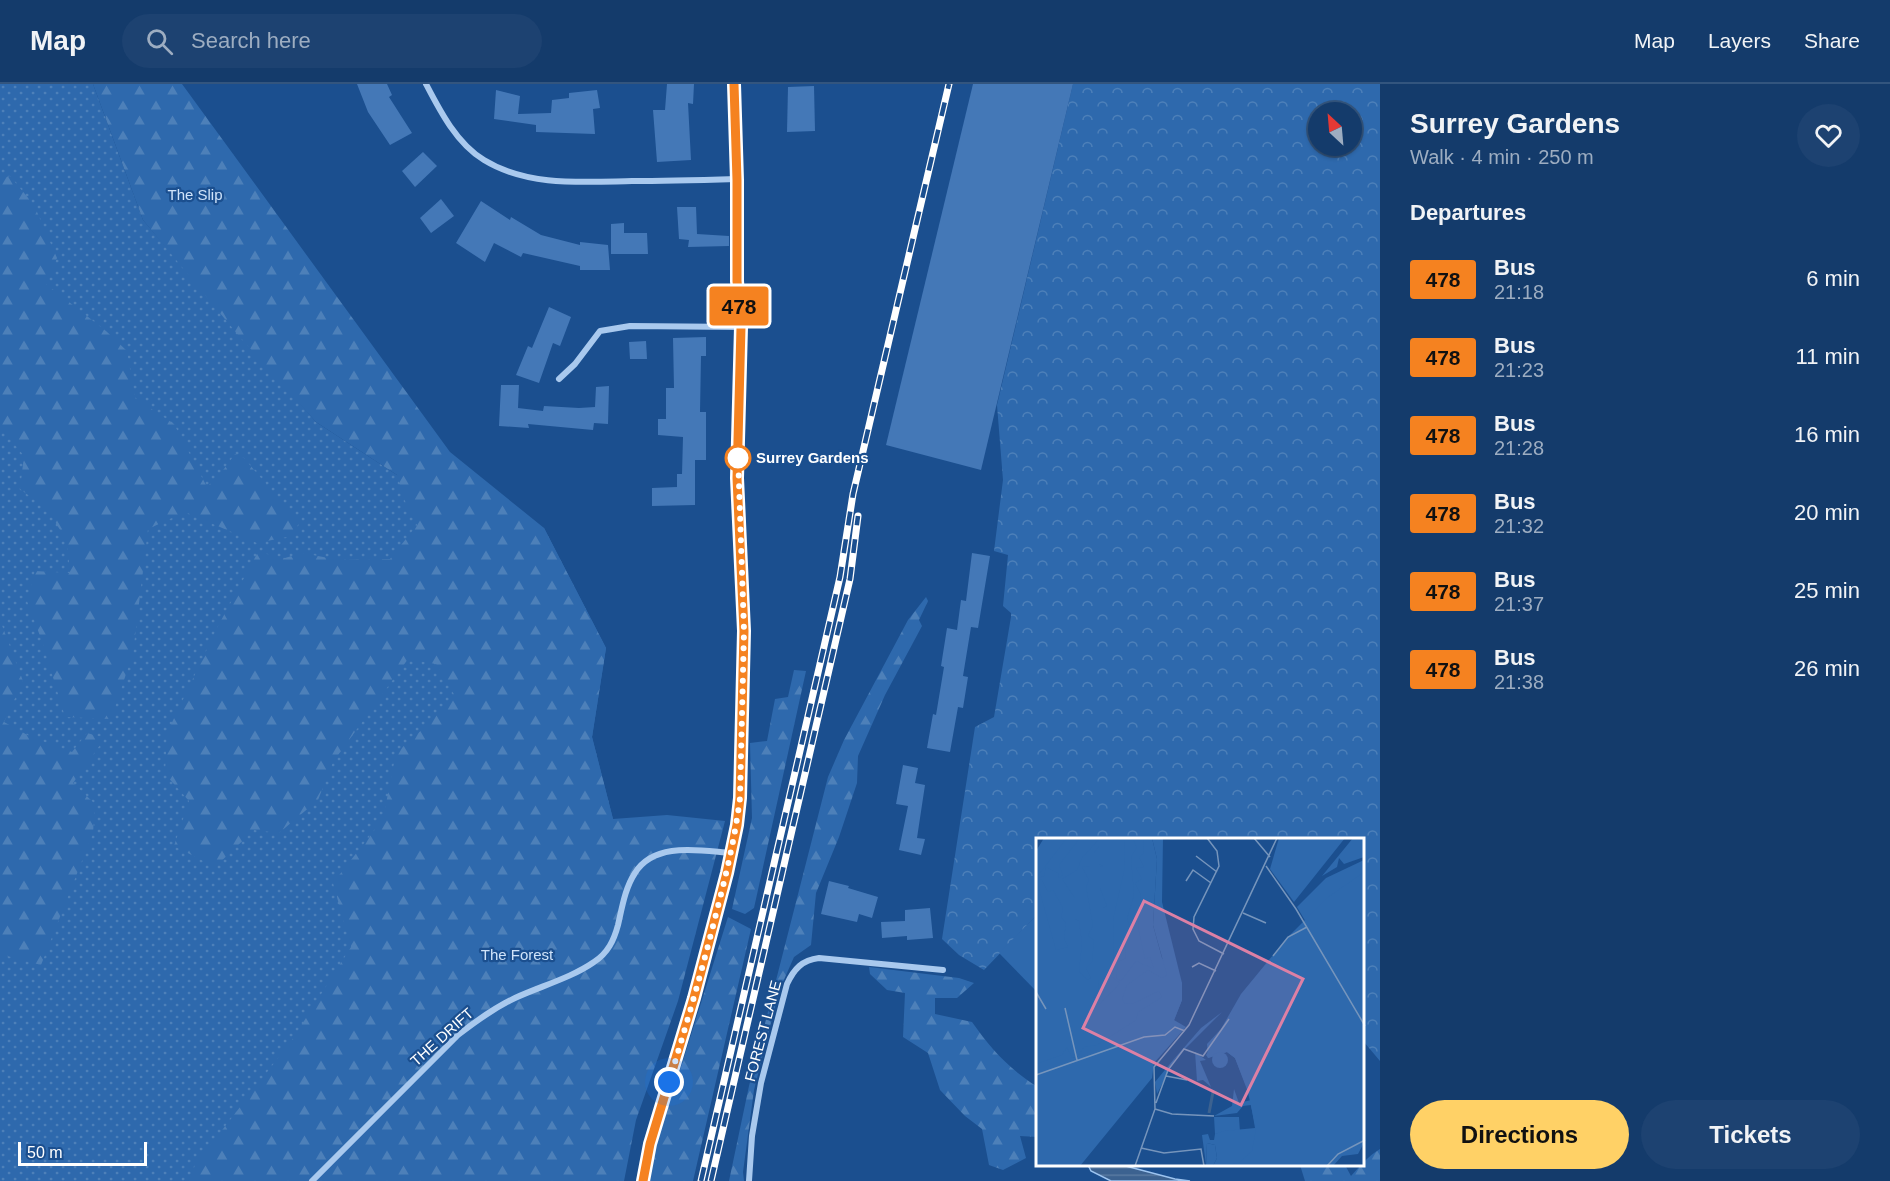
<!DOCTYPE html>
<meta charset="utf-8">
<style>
body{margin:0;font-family:Arial,sans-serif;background:#1d4271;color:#f1f3f6;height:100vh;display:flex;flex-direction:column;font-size:22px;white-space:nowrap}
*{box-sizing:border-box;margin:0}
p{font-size:20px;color:#9dadc1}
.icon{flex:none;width:33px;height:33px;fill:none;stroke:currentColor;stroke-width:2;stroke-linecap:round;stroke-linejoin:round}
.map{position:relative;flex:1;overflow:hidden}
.details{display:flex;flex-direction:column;background:#143b6b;width:510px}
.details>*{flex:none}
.badge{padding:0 12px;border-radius:4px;font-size:21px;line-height:39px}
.needle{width:39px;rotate:334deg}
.buttons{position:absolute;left:1308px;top:18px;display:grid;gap:12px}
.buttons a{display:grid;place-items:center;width:54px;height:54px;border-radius:50%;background:#143b6b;box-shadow:0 2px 4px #0004,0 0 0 2px #33557e;font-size:30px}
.scale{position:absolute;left:18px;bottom:15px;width:129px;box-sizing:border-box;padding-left:6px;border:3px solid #fff;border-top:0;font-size:16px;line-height:21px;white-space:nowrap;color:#fff;-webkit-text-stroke:4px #1b4f8f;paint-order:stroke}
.you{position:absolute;width:30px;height:30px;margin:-15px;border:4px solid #fff;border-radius:50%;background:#1a73e8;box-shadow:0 0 0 9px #1a73e833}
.map>.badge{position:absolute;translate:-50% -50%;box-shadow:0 0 0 3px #fff}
h2{padding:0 30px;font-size:22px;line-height:54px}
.round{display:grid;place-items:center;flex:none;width:63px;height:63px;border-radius:32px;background:#1d4271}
.overview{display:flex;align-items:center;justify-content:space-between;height:102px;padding:0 30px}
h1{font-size:28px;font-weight:700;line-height:45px}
.button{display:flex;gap:12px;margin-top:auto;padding:12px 30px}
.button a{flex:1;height:69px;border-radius:36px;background:#ffd166;color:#111;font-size:24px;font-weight:700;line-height:69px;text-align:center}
.button a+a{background:#1d4271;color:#f1f3f6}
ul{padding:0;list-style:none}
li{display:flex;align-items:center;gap:18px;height:78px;padding:0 30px}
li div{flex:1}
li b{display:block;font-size:22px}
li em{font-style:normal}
li .badge{min-width:66px;font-weight:700;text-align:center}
header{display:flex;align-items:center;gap:36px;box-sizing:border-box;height:84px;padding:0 30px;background:#143b6b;border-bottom:2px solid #33557e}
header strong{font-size:28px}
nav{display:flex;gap:33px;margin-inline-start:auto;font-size:21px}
.search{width:420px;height:54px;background:#1d4271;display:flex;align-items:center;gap:15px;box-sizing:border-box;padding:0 21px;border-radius:33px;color:#9dadc1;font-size:22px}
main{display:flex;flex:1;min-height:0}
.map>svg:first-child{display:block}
.grass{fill:url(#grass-dots)}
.forest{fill:url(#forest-firs)}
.park{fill:url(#park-crowns);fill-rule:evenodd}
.garden{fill:#2e69ad}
.water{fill:url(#water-rules);stroke:#9cc4f0;stroke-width:1.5}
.building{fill:#4478b7}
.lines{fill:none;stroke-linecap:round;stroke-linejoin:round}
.minor{stroke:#a9c9ee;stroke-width:6}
.tertiary{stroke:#a9c9ee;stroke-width:10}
.rail-casing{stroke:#fff;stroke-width:7}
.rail{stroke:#1b4f8f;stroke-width:4.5;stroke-dasharray:14;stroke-linecap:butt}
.line-casing{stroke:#fff;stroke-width:14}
.line{stroke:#f58220;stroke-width:9}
.walk{stroke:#fff;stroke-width:6;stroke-dasharray:0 10.8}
.stop-dot{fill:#fff;stroke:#f58220;stroke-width:3}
.labels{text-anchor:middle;stroke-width:4.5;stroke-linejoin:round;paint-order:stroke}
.park-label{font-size:15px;fill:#cfe3fa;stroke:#1b4f8f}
.stop-label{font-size:15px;font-weight:bold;fill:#fff;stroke:#1b4f8f;text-anchor:start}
.street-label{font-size:15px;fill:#fff;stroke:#1b4f8f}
.inset-river{fill:none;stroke:#3c6290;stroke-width:3}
.inset-road{fill:none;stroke:#7695bc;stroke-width:1.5}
.view{fill:#dd80a5;fill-opacity:0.15;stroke:#dd80a5;stroke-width:3}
.inset-edge{fill:none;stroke:#fff;stroke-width:3}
</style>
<header>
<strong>Map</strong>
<div class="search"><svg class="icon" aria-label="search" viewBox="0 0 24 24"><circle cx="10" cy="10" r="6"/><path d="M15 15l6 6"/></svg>Search here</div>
<nav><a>Map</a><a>Layers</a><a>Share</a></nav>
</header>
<main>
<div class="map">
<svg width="1380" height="1097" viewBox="0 0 1380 1097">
<defs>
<pattern id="grass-dots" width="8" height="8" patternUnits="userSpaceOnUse" patternTransform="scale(1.5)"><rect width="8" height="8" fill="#2e69ad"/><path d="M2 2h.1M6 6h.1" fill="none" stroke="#4d80b9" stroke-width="1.8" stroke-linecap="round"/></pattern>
<pattern id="forest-firs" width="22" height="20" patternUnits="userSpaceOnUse" patternTransform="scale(1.5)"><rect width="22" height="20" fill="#2e69ad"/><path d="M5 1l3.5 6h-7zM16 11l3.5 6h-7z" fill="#4d80b9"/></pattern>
<pattern id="park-crowns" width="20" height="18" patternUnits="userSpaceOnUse" patternTransform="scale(1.5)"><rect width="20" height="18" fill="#2e69ad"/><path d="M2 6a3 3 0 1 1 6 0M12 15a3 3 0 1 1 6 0" fill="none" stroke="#4d80b9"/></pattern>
<pattern id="water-rules" width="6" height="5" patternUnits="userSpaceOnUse" patternTransform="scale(1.5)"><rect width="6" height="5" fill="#3c6290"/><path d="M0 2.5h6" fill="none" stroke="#597aa1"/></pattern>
</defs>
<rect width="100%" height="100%" fill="#1b4f8f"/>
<polygon class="grass" points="0,0 93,0 143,136 316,338 397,391 544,444 606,564 592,653 613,735 299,1097 0,1097"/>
<g class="forest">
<polygon points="93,0 182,0 450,368 544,444 606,564 592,653 613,735 667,731 725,737 678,917 636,1036 624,1097 189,1097 195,1081 292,956 351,863 333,799 383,735 396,669 427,641 455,612 436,580 408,575 333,678 318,716 279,749 254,746 215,783 174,762 189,717 165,690 167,649 217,544 258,468 285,474 302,469 339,476 390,475 417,441 404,415 397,391 316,338 239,252 143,136"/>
<polygon points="10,92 34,121 57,174 46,200 106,247 127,267 135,314 174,340 207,403 224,385 235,370 244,374 299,439 292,452 257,459 185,428 148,445 133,569 111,635 65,633 43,560 27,517 35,487 70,489 67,457 47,425 20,405 24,372 0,342 0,95"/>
<polygon points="926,513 928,517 919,536 922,542 885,611 858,672 857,699 839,753 816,809 811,861 794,873 779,907 754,1006 743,1088 744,1097 729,1097 749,1002 828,693 844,656 908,536"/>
<polygon points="0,536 23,597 4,638 31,653 72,668 87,649 105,654 73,699 95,720 93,749 41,881 0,870"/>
<polygon points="794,586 806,587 754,824 745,830 732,825 752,734 750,659 767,657 775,615 788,613"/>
<polygon points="728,833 751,845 693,1097 648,1097 657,1050 680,986"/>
<path d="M869,883L959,894L974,899L957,914H935V930L972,938C991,965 1010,986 1038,1003V1053L1020,1052L1026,1074L1003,1086L989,1081L982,1045L965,1032L940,1006L928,969L903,953L905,909L887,906L870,890Z"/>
<path d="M1380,1065V1097H1305L1300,1081H1345L1351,1092C1361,1081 1367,1073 1380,1065Z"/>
</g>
<path class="park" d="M1073,0H1380V977L1364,958V755H1038V830L984,886L959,871L942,855L975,643L994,633L1011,533V529L1003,522L1008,471L994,467L1003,396L997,321ZM1318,28H1352V62H1318Z"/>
<polygon class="garden" points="1038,830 1038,909 999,869"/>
<polygon class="water" points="1088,1081 1122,1081 1175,1095 1190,1097 1111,1097 1091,1087"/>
<g class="building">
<polygon points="357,0 387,0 392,11 389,13 412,49 390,61 368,28"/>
<polygon points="667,0 694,0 693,20 688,19 691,76 657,78 653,26 665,26"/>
<polygon points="973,0 1073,0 981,386 886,361"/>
<polygon points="814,2 815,47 787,48 788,3"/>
<polygon points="496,6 520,12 518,30 551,29 552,16 569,14 569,9 597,6 600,24 593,25 595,50 536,48 536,41 494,35"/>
<polygon points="423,68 437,82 415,103 402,87"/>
<polygon points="441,115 454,132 431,149 420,134"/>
<polygon points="481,117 510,136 511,133 541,151 580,161 580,158 608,161 610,186 580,186 580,182 523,169 521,173 494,159 485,178 456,159"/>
<polygon points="677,123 696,123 697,150 729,152 729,162 688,163 689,156 679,155"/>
<polygon points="624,139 624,149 647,149 648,170 611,170 611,140"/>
<polygon points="549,223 571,233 560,262 553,259 539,299 516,291 528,262 532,264"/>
<polygon points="706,253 706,272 701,272 700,328 706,328 706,376 695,376 695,421 652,422 652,404 677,403 677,390 682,390 683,353 658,351 658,335 666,335 666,304 674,304 673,254"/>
<polygon points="646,257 647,275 630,275 629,258"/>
<polygon points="501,301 519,301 518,324 543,327 544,322 579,324 595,323 596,303 609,302 608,340 594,339 593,346 528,340 529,344 499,342"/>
<polygon points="972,469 990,472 978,544 971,543 963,592 968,593 963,624 958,623 950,668 927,664 933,630 936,631 944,583 941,582 947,544 957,546 961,516 966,517"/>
<polygon points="903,681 918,684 915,699 925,701 917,754 925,755 921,771 899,766 908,722 896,720"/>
<polygon points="829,797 849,802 848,804 878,813 872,834 859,830 857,838 821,830"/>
<polygon points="930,824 933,854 907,856 907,852 882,854 881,838 905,837 905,826"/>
</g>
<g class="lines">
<g class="minor">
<path d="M426,0C440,27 457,60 484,76C528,103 583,98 632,97C667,97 702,96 737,95"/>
<polyline points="559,295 575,280 600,247 630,242 741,243"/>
<path d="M312,1097L458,951C476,937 494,924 515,914C541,902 571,894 594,878C608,869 614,856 618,841C622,824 625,804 635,789C655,757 701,767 732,769"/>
<path d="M749,1097L752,1052L761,999L787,900C794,885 802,876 819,874L943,886"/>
</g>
<polyline class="tertiary" points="643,1097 650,1060 695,914 732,769 739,714 744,547 737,394 741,243 737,197 737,95 734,0"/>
<defs>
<g id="rail">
<polyline points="701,1097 840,493 853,410 949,0"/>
<polyline points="711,1097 850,495 858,432"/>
</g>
</defs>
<use href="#rail" class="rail-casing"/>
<use href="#rail" class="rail"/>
</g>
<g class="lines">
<defs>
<polyline id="line" points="643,1097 650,1060 694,914 727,789 737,741 740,714 744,547 737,394 741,243 737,197 737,96 734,0"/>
</defs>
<use href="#line" class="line-casing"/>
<use href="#line" class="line"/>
<path class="walk" d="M669,998C686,942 702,887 716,830C726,791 735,754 740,714L744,547L738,370V374"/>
</g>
<circle class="stop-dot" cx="738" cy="374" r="12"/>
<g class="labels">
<g class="park-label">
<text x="195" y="116">The Slip</text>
<text x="517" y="876">The Forest</text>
</g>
<g class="stop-label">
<text x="756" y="379">Surrey Gardens</text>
</g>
<g class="street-label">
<text transform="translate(763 947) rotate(-75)" y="5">FOREST LANE</text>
<text transform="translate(442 953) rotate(-42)" y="5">THE DRIFT</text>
</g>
</g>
<g transform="translate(1036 754)">
<rect width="328" height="328" fill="#1b4f8f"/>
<path d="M8,0H116L121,21L117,87L126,120L146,145V162L137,185L0,233V13ZM178,279H203L204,294L179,296ZM171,305L179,307L181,320L177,328H170Z" fill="#2e69ad"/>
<path d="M31,0H44L23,27L27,37L23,40L22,35L10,29L8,38L1,41L6,42L12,54L17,52L27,70L25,80L30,84L28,101L32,109L20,112L0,40ZM64,0L88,2L89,29L78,77L77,133L73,137L84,145L63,167L57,158L62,154L63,142H67V70L71,68L64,50V29L67,28L63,26V8L58,15V37H54V28L46,29L53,42L50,49L57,87L52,98L58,102L56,124L50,130L55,140L51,142L43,133L46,106L43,83L39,81V60L26,41L41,32L46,20ZM89,0H108L107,16L103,19L108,29L100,30L106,41L99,45L105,57L102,89L109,121L114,119L118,131L100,123L85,143L80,140L82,124L90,120L89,101L94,89L91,81L98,57L95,19L101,9L97,2ZM116,0H127L126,64L146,145V162L138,182L150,189L118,225L116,240L44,328H0V226L26,217L31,209L36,220L42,218L48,209L61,207L100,182L102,174L126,159L123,153L98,165L89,166L86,161L91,147L112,132L126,140L131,137L117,87L121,21ZM243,0H309L258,64L234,31ZM317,0H328V19L308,26L303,20L301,29L286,38ZM328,22V182L261,69L290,40ZM186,174L139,221L121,256L119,244L138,221L165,190ZM184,192L217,219L223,328H177L181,320L179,307L171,305L170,327L166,297L172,296L174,302H178L179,296L188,293L219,290L215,267L207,268L201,275L178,278L196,268L198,251L203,265L215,262L199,220L191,214L172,220L171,206ZM159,214L170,222L164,223L175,249L167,242L161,243Z" fill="#2e69ad"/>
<path d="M328,34L329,303L322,316L306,318L297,328H185L203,325L216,313L220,291L211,250L199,220L191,214L172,220L170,217L205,156L251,100L291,60Z" fill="#2e69ad"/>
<path d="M176 222a8 8 0 1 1 16 0a8 8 0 1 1-16 0Z" fill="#2e69ad"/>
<path class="inset-river" d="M173,275L177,254"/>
<path class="inset-road" d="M171,0L181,13L183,28L158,79L157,91L163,103L188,116M218,0L234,19M160,18L181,34M230,28L260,71L329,188M150,43L157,32L175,45M207,75L230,85M237,118L252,99L271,89M156,129L163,125L180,133M0,154L10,171M29,170L41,222M0,237L108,199L129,197L139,189L149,193M130,238L151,242M120,265L132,232L148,211L167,218L193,181M119,271L136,276L178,278M105,310L128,315L165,311L168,328M99,328L119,271L118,229L153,187L241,0M291,328L302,316L329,302"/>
<path class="view" d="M108,63L267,141L205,267L47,190Z"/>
<rect width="328" height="328" class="inset-edge"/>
</g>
</svg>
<div class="buttons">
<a><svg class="needle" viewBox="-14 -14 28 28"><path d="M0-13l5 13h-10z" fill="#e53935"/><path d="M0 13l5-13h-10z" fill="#9dadc1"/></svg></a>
</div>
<div class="scale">50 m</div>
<div class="you" style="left:669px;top:998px"></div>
<b class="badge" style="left:739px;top:222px;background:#f58220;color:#111">478</b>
</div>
<section class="details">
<div class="overview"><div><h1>Surrey Gardens</h1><p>Walk · 4 min · 250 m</p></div><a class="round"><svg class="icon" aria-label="heart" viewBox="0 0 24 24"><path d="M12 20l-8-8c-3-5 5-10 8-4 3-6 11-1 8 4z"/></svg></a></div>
<h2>Departures</h2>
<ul>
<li><span class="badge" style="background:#f58220;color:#111">478</span><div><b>Bus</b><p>21:18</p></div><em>6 min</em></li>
<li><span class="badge" style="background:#f58220;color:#111">478</span><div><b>Bus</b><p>21:23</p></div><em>11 min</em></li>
<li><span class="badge" style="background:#f58220;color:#111">478</span><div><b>Bus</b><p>21:28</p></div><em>16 min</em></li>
<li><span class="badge" style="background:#f58220;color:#111">478</span><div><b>Bus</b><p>21:32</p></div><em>20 min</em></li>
<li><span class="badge" style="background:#f58220;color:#111">478</span><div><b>Bus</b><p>21:37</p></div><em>25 min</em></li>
<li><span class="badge" style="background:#f58220;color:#111">478</span><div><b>Bus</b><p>21:38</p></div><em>26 min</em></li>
</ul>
<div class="button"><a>Directions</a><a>Tickets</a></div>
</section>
</main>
